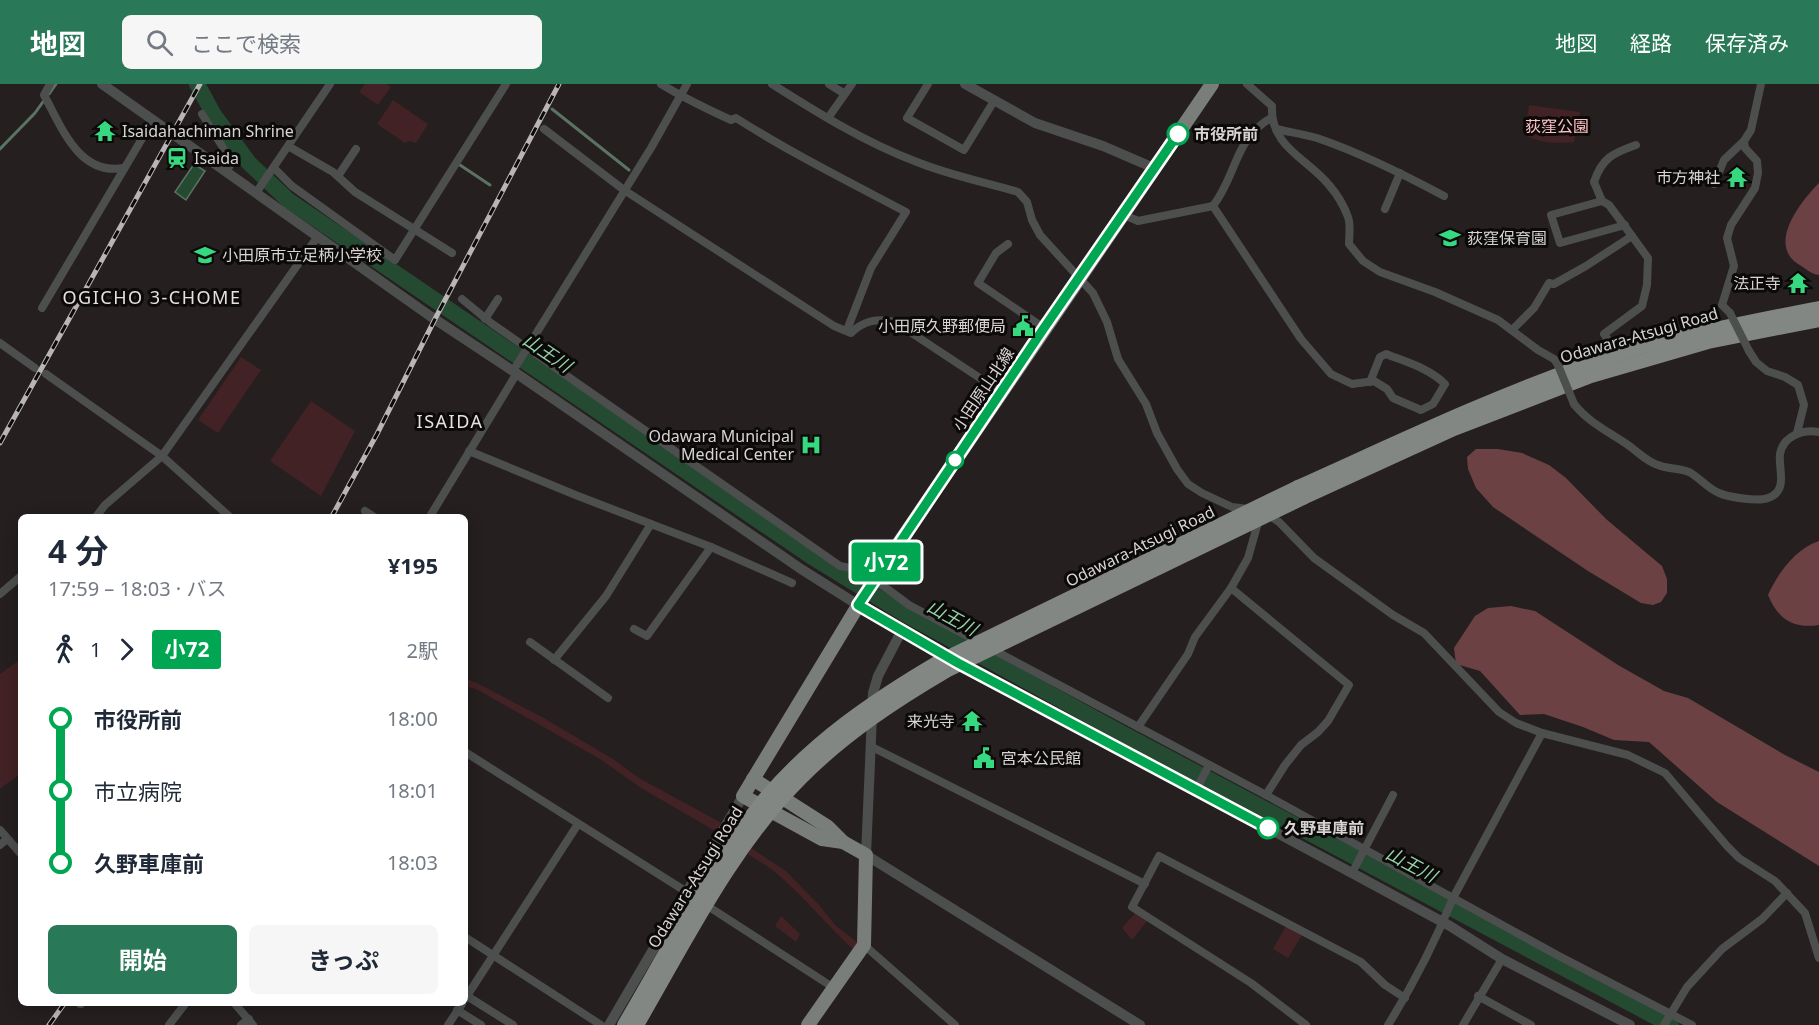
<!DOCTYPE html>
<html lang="ja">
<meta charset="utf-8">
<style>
body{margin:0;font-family:"Noto Sans","Noto Sans JP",sans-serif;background:#f6f6f7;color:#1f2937;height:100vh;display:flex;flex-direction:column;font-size:22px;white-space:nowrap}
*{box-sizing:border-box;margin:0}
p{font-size:20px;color:#747a83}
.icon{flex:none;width:33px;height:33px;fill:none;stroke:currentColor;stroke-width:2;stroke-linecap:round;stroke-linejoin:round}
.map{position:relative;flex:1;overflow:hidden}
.sheet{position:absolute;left:18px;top:430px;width:450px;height:492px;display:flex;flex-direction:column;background:#fff;border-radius:9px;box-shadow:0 3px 15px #0003}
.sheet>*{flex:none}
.badge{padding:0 12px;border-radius:4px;font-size:21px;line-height:39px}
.map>.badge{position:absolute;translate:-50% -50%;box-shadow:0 0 0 3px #fff}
.legs{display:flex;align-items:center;gap:9px;height:66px;padding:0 30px;font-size:20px}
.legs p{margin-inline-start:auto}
.summary{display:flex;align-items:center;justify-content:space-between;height:102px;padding:0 30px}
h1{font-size:33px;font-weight:700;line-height:45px}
.cta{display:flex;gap:12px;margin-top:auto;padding:12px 30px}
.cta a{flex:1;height:69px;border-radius:9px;background:#297858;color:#fff;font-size:24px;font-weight:700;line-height:69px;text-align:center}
.cta a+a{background:#f6f6f7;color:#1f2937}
ul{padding:0 30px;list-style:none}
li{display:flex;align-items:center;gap:21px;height:72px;font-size:22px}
li i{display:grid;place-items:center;width:9px;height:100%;margin:0 8px;background:currentColor}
li i::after{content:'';width:15px;height:15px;margin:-8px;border:4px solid;border-radius:50%;background:#fff}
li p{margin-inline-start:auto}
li:first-child i{background:linear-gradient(#0000 50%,currentColor 0)}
li:last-child i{background:linear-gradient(currentColor 50%,#0000 0)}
header{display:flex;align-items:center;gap:36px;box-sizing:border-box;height:84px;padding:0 30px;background:#297858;color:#fff}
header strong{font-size:28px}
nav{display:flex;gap:33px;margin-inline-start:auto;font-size:21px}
.search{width:420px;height:54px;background:#f6f6f7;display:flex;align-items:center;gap:15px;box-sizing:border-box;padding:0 21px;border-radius:9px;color:#747a83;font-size:22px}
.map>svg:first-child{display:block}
.green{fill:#422224}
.forest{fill:#6c4144}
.water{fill:#254a32;stroke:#5b7363;stroke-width:1.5}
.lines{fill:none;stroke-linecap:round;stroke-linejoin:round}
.stream{stroke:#5b7363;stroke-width:3}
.river{stroke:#254a32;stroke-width:16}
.minor{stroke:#4d4f4e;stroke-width:8}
.tertiary{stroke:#4d4f4e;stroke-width:10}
.primary{stroke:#797e7a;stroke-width:14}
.trunk{stroke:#828783;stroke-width:14}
.rail-casing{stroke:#b9b5b5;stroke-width:5}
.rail{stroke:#0c0909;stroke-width:3;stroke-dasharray:9;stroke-linecap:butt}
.minor-bridge{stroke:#4d4f4e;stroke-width:8}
.trunk-bridge{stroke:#828783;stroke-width:14}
.line-1-casing{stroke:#fff;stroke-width:14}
.line-1{stroke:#00a651;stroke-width:9}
.stop-1-dot{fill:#fff;stroke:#00a651;stroke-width:3}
.labels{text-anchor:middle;stroke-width:6;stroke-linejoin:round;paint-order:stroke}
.park-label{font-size:16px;fill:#ffc1c4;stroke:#0c0909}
.poi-label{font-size:16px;fill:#d8d4d4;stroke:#0c0909;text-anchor:start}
.stop-label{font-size:16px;font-weight:bold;fill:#d8d4d4;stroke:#0c0909;text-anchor:start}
.street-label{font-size:16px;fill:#d8d4d4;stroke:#0c0909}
.neighbourhood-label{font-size:18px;letter-spacing:1.5px;fill:#e8e0e0;stroke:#0c0909}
.water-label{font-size:18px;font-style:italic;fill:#94d3a8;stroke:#0c0909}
</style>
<header>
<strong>地図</strong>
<div class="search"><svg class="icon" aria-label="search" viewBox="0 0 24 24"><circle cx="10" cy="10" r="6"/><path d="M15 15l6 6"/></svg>ここで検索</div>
<nav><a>地図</a><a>経路</a><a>保存済み</a></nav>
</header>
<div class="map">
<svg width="1819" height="941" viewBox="0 0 1819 941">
<rect width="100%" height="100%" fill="#251f1f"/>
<g class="green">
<polygon points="365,0 386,0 391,3 378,21 359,8"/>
<polygon points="393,16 428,40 416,59 410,57 405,59 377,40"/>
<path d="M1529,21L1580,28L1574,58C1555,60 1541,59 1524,51Z"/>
<polygon points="241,273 261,286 218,349 198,336"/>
<polygon points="311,317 355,347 321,412 270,377"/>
<polygon points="21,575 21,689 0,705 0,590"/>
<path d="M465,595L475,598L542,633L613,675L639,694L729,743L754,766L786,787L819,821L836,842L861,861L856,868C828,843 805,813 776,789C768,782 758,777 749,771C737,762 730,751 715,747L641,704L600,675L476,605L465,602Z"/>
<polygon points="1136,828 1147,837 1132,856 1122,844"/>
<polygon points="781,832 800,850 796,858 775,842"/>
<polygon points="1286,842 1302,851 1288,874 1273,865"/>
</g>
<g class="forest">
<path d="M1819,99V191C1811,190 1805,184 1798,180C1767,160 1801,117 1819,99Z"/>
<polygon points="1476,365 1498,365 1522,369 1549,381 1566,394 1606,435 1662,482 1667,495 1667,509 1661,518 1653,521 1641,519 1588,487 1493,423 1476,404 1468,385 1467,373"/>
<path d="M1819,457V541C1793,545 1778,535 1768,511C1778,489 1795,465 1819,457Z"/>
<polygon points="1511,522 1535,527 1618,581 1664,607 1688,614 1785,671 1819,688 1819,782 1717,718 1649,658 1614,656 1583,643 1544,630 1520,631 1480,587 1456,580 1454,564 1475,532 1488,524"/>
</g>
<polygon class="water" points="194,80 205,87 186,116 175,108"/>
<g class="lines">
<g class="stream">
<polyline points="49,10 56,0"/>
<polyline points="552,25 629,86"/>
<polyline points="0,65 35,29 45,15"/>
<polyline points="460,81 490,101"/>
</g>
<polyline class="river" points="197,0 214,31 249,79 288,116 812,473 905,530 1114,645 1671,941"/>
<g class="minor">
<path d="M50,0L44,11C62,44 79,92 124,84"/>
<path d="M661,0C684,14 707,25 731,36L736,34C791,69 849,98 906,128L871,184L847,246"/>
<path d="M772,0C818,29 866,59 917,78C949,91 984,98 1018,108L1027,118L1032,136L1040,151L1093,209L1107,238L1118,275L1146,320L1157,349L1177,385L1188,400L1202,409L1232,423L1248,425"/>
<polyline points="829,0 845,10"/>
<polyline points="928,0 907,34 964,66 994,17"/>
<path d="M1247,0L1272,22C1270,63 1307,74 1329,101C1336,109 1344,122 1348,133C1351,141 1349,152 1349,160L1363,177L1380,188L1435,208L1498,236L1538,266L1554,275L1558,281"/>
<polyline points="202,30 232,78 226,88"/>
<polyline points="828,34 852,0"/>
<path d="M1271,34C1234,55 1237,91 1213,122L1301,255L1331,290L1352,300L1374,297L1387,305L1393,314L1421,326L1433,320L1445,300C1429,284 1406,278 1386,270L1380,273L1370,298"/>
<path d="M544,45L624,106L834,242L851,249C864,236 878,234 895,238L1001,308"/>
<path d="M1276,45C1289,48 1303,50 1317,54C1361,69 1403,90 1444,112"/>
<polyline points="288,62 333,88 355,108 452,169"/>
<polyline points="274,84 292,102 395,176 506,0"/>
<polyline points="338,92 356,65"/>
<polyline points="1714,100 1724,76 1744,57"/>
<polyline points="256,109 330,0"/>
<polyline points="1602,117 1551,131 1560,159 1625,141"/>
<polyline points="1385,125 1400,89"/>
<polyline points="1122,130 1138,137 1213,122"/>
<polyline points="1008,160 996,169 978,199 1044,244"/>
<path d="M462,215L491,239L840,482C863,484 891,508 909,521L1266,711L1557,871L1692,941"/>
<polyline points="42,224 153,36"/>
<polyline points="1730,229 1722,221 1734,182 1727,154 1731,141 1755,104 1758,89 1757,77 1745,64 1744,57 1751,46 1761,0"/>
<polyline points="485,235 498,215"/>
<path d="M1513,245L1534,224L1549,199L1554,200L1586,182L1632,152L1609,121L1602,117L1594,98C1602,74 1613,69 1636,61"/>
<polyline points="0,259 35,284"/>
<polyline points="1614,264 1604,250 1642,222 1647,201 1648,174 1632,152"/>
<polyline points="1749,267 1756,278 1767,287 1785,293 1798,301 1804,321 1797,349"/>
<polyline points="513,287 651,64 687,0"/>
<polyline points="46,290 162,372 231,434"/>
<path d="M1574,320C1588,338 1609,348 1628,361C1638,368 1646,377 1658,381C1667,385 1679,384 1689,388C1699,393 1708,405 1719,409C1728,413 1758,418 1768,414C1789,407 1778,385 1780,370C1783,352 1803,345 1819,348"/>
<polyline points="469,367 578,412 711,463 792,499"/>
<polyline points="365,427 376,434"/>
<path d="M1266,429L1279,438L1314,474L1393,531L1424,549L1499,628L1516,639L1542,649L1453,814C1435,858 1413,901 1388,941"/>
<polyline points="95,434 105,421 162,372 318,152"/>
<polyline points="429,434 517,289"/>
<polyline points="1231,504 1349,601 1328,637 1318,648 1301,661 1285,681 1266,711"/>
<polyline points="0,510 21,492"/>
<polyline points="634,545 647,552 711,463"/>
<polyline points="530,558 608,614"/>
<polyline points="554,576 606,512 651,440"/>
<polyline points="1138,643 1188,570 1195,553 1231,504 1248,474 1259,435"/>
<polyline points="1542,649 1628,671 1665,689 1727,762 1739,774 1775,797 1805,829 1819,874"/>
<polyline points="870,662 1145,800"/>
<polyline points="465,668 690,810"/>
<polyline points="1196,706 1209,681"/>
<polyline points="0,746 21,770"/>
<polyline points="0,761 7,755"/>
<polyline points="1352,789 1393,711"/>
<polyline points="703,819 834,904"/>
<polyline points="465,853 601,941"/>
<polyline points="864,861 955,941"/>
<polyline points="467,912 513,941"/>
<polyline points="1478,912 1531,941"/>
<polyline points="465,915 578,740"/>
<polyline points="80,920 81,920"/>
<polyline points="235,920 253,941"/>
<polyline points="457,926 481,941"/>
<polyline points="169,941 185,920"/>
<polyline points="241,941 249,935"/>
<polyline points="448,941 462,920"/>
<polyline points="1306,941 1251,899 1132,823 1159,772 1361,878 1385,901 1405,914"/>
<polyline points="1463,941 1502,875"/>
<polyline points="1664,941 1687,903 1722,865 1762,835 1787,809"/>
</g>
<g class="tertiary">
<polyline points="102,0 430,232 513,287 801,485 901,548 1352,789 1450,842 1502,875 1630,941"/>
<polyline points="965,0 1035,39 1103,62 1154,84"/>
<polyline points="901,548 878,592 873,609 866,771 1140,941"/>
<polyline points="609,941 743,712"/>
</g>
<g class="primary">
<polyline points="753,695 828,743 843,758 866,771 864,861 808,941"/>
<polyline points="843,758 822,755 743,712 873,497 1212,0"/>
</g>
<g class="trunk">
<path d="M1298,403C1394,360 1490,314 1590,279C1664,254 1742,239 1819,224"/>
<polyline points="1303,414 1454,345 1591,292 1708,258 1819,236"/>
</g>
<defs>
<g id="rail">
<polyline points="0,359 200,0"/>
<polyline points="331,434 377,350 435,235 559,0"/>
<polyline points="49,941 64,920"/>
</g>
</defs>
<use href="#rail" class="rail-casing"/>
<use href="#rail" class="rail"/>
<g class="minor-bridge">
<polyline points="1730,229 1749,267"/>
<polyline points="1558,281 1574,320"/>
</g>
<g class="trunk-bridge">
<path d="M624,941C668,867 709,784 763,717C812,658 875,615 940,577L1298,403"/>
<path d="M637,941C686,857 731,764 801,694C845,650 895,617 948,586L1303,414"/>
</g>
</g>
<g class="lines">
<defs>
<polyline id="line-1" points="1178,50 1044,244 858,521 958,579 1268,744"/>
</defs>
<use href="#line-1" class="line-1-casing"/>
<use href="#line-1" class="line-1"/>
</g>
<defs>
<symbol id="temple-bare" viewBox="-9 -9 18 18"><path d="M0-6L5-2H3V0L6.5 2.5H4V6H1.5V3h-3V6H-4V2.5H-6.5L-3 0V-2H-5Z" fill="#36d880" stroke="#0c0909" stroke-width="2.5" paint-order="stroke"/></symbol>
<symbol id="station-bare" viewBox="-9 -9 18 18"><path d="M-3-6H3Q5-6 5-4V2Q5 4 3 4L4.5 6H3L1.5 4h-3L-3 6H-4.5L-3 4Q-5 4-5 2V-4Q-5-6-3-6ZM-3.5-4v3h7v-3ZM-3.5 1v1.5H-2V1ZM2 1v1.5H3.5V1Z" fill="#36d880" stroke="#0c0909" stroke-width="2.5" paint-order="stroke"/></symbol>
<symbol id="school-bare" viewBox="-9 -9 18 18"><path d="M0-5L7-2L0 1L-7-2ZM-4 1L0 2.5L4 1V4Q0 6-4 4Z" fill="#36d880" stroke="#0c0909" stroke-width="2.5" paint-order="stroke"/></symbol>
<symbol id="civic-bare" viewBox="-9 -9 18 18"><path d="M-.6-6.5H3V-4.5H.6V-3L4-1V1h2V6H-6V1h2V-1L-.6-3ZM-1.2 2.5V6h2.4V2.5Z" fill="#36d880" stroke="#0c0909" stroke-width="2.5" paint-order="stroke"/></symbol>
<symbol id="hospital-bare" viewBox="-9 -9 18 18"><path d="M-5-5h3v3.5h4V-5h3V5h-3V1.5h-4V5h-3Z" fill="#36d880" stroke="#0c0909" stroke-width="2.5" paint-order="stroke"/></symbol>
</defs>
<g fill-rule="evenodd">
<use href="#temple-bare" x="90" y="32" width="30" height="30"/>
<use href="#station-bare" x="162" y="59" width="30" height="30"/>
<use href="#temple-bare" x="1722" y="78" width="30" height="30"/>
<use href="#school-bare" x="1435" y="139" width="30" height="30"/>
<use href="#school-bare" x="190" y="156" width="30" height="30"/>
<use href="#temple-bare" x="1783" y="184" width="30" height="30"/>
<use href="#civic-bare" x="1008" y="227" width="30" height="30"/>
<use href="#hospital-bare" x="796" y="346" width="30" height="30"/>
<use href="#temple-bare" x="957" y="622" width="30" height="30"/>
<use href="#civic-bare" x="969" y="659" width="30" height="30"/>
</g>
<g class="stop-1-dot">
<circle cx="1178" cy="50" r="10"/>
<circle cx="955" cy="376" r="8"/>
<circle cx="1268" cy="744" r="10"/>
</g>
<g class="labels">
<g class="park-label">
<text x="1557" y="48">荻窪公園</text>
</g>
<g class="poi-label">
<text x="122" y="53">Isaidahachiman Shrine</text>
<text x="194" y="80">Isaida</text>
<text x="1720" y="99" text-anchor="end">市方神社</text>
<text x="1467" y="160">荻窪保育園</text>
<text x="222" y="177">小田原市立足柄小学校</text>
<text x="1781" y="205" text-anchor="end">法正寺</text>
<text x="1006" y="248" text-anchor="end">小田原久野郵便局</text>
<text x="794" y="358" text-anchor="end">Odawara Municipal<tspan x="794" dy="18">Medical Center</tspan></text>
<text x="955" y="643" text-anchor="end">来光寺</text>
<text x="1001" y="680">宮本公民館</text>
</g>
<g class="stop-label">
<text x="1194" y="56">市役所前</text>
<text x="1284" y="750">久野車庫前</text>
</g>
<g class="street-label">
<text transform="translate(1639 251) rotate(-16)" y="6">Odawara-Atsugi Road</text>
<text transform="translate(983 305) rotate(-56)" y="6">小田原山北線</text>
<text transform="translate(1140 462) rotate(-26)" y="6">Odawara-Atsugi Road</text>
<text transform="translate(695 793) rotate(-58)" y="6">Odawara-Atsugi Road</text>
</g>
<g class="neighbourhood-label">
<text x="152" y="220">OGICHO 3-CHOME</text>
<text x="450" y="344">ISAIDA</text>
</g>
<g class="water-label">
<text transform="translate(547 269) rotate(34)" y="6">山王川</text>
<text transform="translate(952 534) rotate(29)" y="6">山王川</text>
<text transform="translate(1411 781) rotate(28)" y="6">山王川</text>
</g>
</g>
</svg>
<b class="badge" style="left:886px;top:478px;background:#00a651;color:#fff">小72</b>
<section class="sheet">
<div class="summary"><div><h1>4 分</h1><p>17:59 – 18:03 · バス</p></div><b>¥195</b></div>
<div class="legs"><svg class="icon" aria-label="walk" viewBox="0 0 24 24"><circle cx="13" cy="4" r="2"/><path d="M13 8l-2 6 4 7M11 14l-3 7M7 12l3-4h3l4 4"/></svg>1<svg class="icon" aria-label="forward" viewBox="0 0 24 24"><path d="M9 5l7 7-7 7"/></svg><b class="badge" style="background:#00a651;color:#fff">小72</b><p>2駅</p></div>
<ul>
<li><i style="color:#00a651"></i><b>市役所前</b><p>18:00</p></li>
<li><i style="color:#00a651"></i><span>市立病院</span><p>18:01</p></li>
<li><i style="color:#00a651"></i><b>久野車庫前</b><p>18:03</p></li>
</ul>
<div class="cta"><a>開始</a><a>きっぷ</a></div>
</section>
</div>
